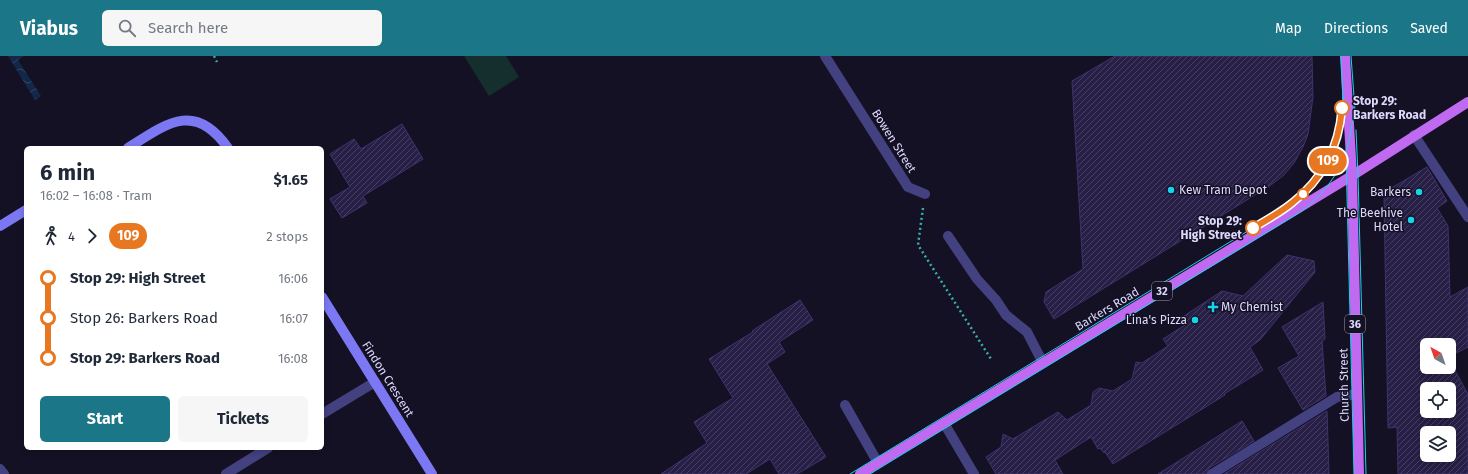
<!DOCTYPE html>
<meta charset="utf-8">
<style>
body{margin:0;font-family:"Fira Sans",sans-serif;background:#f6f6f7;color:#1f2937;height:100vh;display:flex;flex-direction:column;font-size:15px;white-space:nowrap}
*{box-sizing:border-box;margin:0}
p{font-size:13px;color:#747a83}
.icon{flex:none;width:22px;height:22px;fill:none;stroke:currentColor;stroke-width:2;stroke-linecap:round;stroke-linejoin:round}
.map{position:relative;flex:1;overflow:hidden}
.drawer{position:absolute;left:24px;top:90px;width:300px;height:304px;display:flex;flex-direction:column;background:#fff;border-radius:6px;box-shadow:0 2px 6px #0003}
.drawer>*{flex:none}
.badge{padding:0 8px;border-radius:13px;font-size:14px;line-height:26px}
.needle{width:26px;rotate:320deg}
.buttons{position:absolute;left:1420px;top:282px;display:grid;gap:8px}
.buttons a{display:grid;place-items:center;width:36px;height:36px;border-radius:6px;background:#fff;box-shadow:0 2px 6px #0003;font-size:20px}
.map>.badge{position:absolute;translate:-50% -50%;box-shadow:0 0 0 2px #fff}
.legs{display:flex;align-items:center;gap:6px;height:44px;padding:0 16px;font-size:13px}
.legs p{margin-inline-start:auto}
.summary{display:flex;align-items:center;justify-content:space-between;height:68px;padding:0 16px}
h1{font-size:22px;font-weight:700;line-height:30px}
.action{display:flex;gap:8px;margin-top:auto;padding:8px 16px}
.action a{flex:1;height:46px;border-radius:6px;background:#1b7688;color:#fff;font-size:16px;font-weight:700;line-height:46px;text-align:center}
.action a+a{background:#f6f6f7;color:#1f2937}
ul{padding:0 16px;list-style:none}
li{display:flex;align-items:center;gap:14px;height:40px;font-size:15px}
li i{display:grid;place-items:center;width:6px;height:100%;margin:0 5px;background:currentColor}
li i::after{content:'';width:10px;height:10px;margin:-5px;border:3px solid;border-radius:50%;background:#fff}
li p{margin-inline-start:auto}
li:first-child i{background:linear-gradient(#0000 50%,currentColor 0)}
li:last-child i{background:linear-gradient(currentColor 50%,#0000 0)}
header{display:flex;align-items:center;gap:24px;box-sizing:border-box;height:56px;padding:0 20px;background:#1b7688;color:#fff}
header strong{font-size:19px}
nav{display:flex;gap:22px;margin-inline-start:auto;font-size:14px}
.search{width:280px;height:36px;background:#f6f6f7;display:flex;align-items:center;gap:10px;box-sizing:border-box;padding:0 14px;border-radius:6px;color:#747a83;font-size:15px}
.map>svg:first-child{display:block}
.pitch{fill:#152f2e}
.water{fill:url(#water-waves)}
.building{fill:url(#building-hatch);stroke:#3f336e;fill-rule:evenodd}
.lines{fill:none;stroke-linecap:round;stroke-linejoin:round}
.path{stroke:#3aaea8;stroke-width:2.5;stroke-dasharray:2 3;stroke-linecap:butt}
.lane{stroke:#434180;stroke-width:10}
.street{stroke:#434180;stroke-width:10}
.secondary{stroke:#7c78f3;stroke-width:10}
.primary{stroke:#c06af2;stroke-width:10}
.tram{stroke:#16d4eb;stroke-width:1}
.line-1-casing{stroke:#fff;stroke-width:9}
.line-1{stroke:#e87722;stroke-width:6}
.stop-1-dot{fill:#fff;stroke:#e87722;stroke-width:2}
.poi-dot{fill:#16d4eb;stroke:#151125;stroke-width:1.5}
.labels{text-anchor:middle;stroke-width:3;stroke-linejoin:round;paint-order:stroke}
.shield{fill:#151125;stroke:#a19dbc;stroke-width:1}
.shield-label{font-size:11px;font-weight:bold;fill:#ddd9fc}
.stop-label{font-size:12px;font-weight:bold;fill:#ddd9fc;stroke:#151125;text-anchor:start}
.street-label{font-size:12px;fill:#ddd9fc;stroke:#151125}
.poi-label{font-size:12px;fill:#ddd9fc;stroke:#151125;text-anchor:end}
</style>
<header>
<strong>Viabus</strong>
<div class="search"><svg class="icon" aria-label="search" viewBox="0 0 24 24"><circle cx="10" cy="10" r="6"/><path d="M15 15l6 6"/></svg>Search here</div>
<nav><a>Map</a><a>Directions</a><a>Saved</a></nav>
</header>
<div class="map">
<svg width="1468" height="418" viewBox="0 0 1468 418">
<defs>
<pattern id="water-waves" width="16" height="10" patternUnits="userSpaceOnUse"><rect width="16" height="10" fill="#132748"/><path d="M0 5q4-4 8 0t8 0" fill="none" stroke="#354663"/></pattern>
<pattern id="building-hatch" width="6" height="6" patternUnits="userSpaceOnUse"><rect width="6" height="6" fill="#271f45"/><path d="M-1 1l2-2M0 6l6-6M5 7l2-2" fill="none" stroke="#463f61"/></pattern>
</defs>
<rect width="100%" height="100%" fill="#151125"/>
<polygon class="pitch" points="464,0 506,0 519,21 489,40"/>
<polygon class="water" points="8,0 24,0 18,4 41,40 35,44"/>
<g class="building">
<polygon points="1115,0 1312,0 1313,41 1308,78 1303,91 1294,107 1284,119 1271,129 1054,263 1044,246 1046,236 1083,213 1072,25"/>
<polygon points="402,68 423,103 363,140 367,147 342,162 330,143 350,131 330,98 354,83 361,93"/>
<path d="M1427,111L1447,145L1437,152L1448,170L1450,241L1468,231V291L1449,301V289H1427V311H1449V304L1468,338V418H1398L1397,371L1388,372L1384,141L1388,134ZM1427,333H1449V355H1427ZM1427,377H1449V399H1427Z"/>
<polygon points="1287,199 1314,205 1315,216 1260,284 1250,291 1263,314 1224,338 1225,339 1113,408 1105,396 1104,397 1100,392 1098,393 1091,381 1055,404 1063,418 996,418 986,401 1001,391 1003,378 1013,383 1058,356 1067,364 1091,349 1093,336 1099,332 1113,335 1132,323 1136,306 1142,307 1168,290 1163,283 1185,269 1181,262 1222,235 1243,240"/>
<polygon points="800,244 813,264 779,286 785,296 767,308 826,401 797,418 779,418 770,403 746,418 661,418 707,387 694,366 733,342 709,303 753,276 752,275"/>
<polygon points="1323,246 1325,283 1322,285 1326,340 1303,354 1278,312 1299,300 1282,271"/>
<polygon points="1327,355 1329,418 1224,418"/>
<polygon points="1242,365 1254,385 1209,412 1206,418 1158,418"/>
</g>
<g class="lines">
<g class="path">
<polyline points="214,0 217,6"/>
<polyline points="923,152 918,189 991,303"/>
</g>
<g class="lane">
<polyline points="1414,79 1468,161"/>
<polyline points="948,180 977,223 996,244 1006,259 1027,276 1043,307"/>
<polyline points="845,349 878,407"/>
<polyline points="1212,418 1337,341 1357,338"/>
</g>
<g class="street">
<polyline points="825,0 908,131 925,138"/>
<polyline points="322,358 375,326"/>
<polyline points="944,367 974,418"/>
<polyline points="0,413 4,418"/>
<polyline points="226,418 268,392"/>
</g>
<g class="secondary">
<path d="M128,92C167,67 195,45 228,92"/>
<polyline points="0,170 26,154"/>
<polyline points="322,241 432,418"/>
</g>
<g class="primary">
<polyline points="1345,0 1352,119 1359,418"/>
<polyline points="860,418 1358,116 1468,46"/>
</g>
<g class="tram">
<polyline points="1341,0 1343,46"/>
<polyline points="1351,0 1355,54"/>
<polyline points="1356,74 1358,119 1366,418"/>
<polyline points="1346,100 1354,418"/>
<path d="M850,418L1292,148C1330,115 1339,90 1343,41"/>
<path d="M870,418L1302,155C1339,126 1351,95 1354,49"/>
</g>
</g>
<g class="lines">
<defs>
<path id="line-1" d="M1253,172C1266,164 1280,157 1292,147C1323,123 1339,91 1342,52"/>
</defs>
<use href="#line-1" class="line-1-casing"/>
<use href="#line-1" class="line-1"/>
</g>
<g class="stop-1-dot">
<circle cx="1342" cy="52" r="7"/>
<circle cx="1303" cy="138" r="5"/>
<circle cx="1253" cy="172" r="7"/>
</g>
<g class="poi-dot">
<circle cx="1171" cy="134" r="4"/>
<circle cx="1419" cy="136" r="4"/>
<circle cx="1411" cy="164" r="4"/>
<path d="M1211 245h4v4h4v4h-4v4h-4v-4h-4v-4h4z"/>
<circle cx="1195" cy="264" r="4"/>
</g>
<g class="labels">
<g class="shield">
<rect x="1152" y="226" width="20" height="18" rx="3"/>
<rect x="1345" y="259" width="20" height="18" rx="3"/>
</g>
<g class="shield-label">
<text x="1162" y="239">32</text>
<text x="1355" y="272">36</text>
</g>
<g class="stop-label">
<text x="1353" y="49">Stop 29:<tspan x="1353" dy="14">Barkers Road</tspan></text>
<text x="1242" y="169" text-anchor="end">Stop 29:<tspan x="1242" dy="14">High Street</tspan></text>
</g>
<g class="street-label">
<text transform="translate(894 85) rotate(58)" y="4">Bowen Street</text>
<text transform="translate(1107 253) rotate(-31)" y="4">Barkers Road</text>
<text transform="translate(388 323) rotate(58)" y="4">Findon Crescent</text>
<text transform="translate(1344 329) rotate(-91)" y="4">Church Street</text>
</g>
<g class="poi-label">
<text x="1179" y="138" text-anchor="start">Kew Tram Depot</text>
<text x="1411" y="140">Barkers</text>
<text x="1403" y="161">The Beehive<tspan x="1403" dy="14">Hotel</tspan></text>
<text x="1221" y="255" text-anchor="start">My Chemist</text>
<text x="1187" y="268">Lina's Pizza</text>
</g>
</g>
</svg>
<div class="buttons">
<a><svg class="needle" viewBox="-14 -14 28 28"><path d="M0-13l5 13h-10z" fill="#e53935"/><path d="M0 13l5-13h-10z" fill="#747a83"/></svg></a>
<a><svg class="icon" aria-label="locate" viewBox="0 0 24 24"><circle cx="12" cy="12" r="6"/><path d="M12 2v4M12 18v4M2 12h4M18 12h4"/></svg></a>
<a><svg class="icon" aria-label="layers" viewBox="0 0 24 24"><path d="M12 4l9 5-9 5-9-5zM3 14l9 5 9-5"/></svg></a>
</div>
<b class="badge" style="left:1328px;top:105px;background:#e87722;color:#fff">109</b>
<section class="drawer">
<div class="summary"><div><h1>6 min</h1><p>16:02 – 16:08 · Tram</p></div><b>$1.65</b></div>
<div class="legs"><svg class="icon" aria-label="walk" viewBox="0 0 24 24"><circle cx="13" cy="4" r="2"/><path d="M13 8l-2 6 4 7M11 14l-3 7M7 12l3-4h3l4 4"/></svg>4<svg class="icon" aria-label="forward" viewBox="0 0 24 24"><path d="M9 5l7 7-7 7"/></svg><b class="badge" style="background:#e87722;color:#fff">109</b><p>2 stops</p></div>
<ul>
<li><i style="color:#e87722"></i><b>Stop 29: High Street</b><p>16:06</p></li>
<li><i style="color:#e87722"></i><span>Stop 26: Barkers Road</span><p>16:07</p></li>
<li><i style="color:#e87722"></i><b>Stop 29: Barkers Road</b><p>16:08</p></li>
</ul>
<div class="action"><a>Start</a><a>Tickets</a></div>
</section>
</div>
